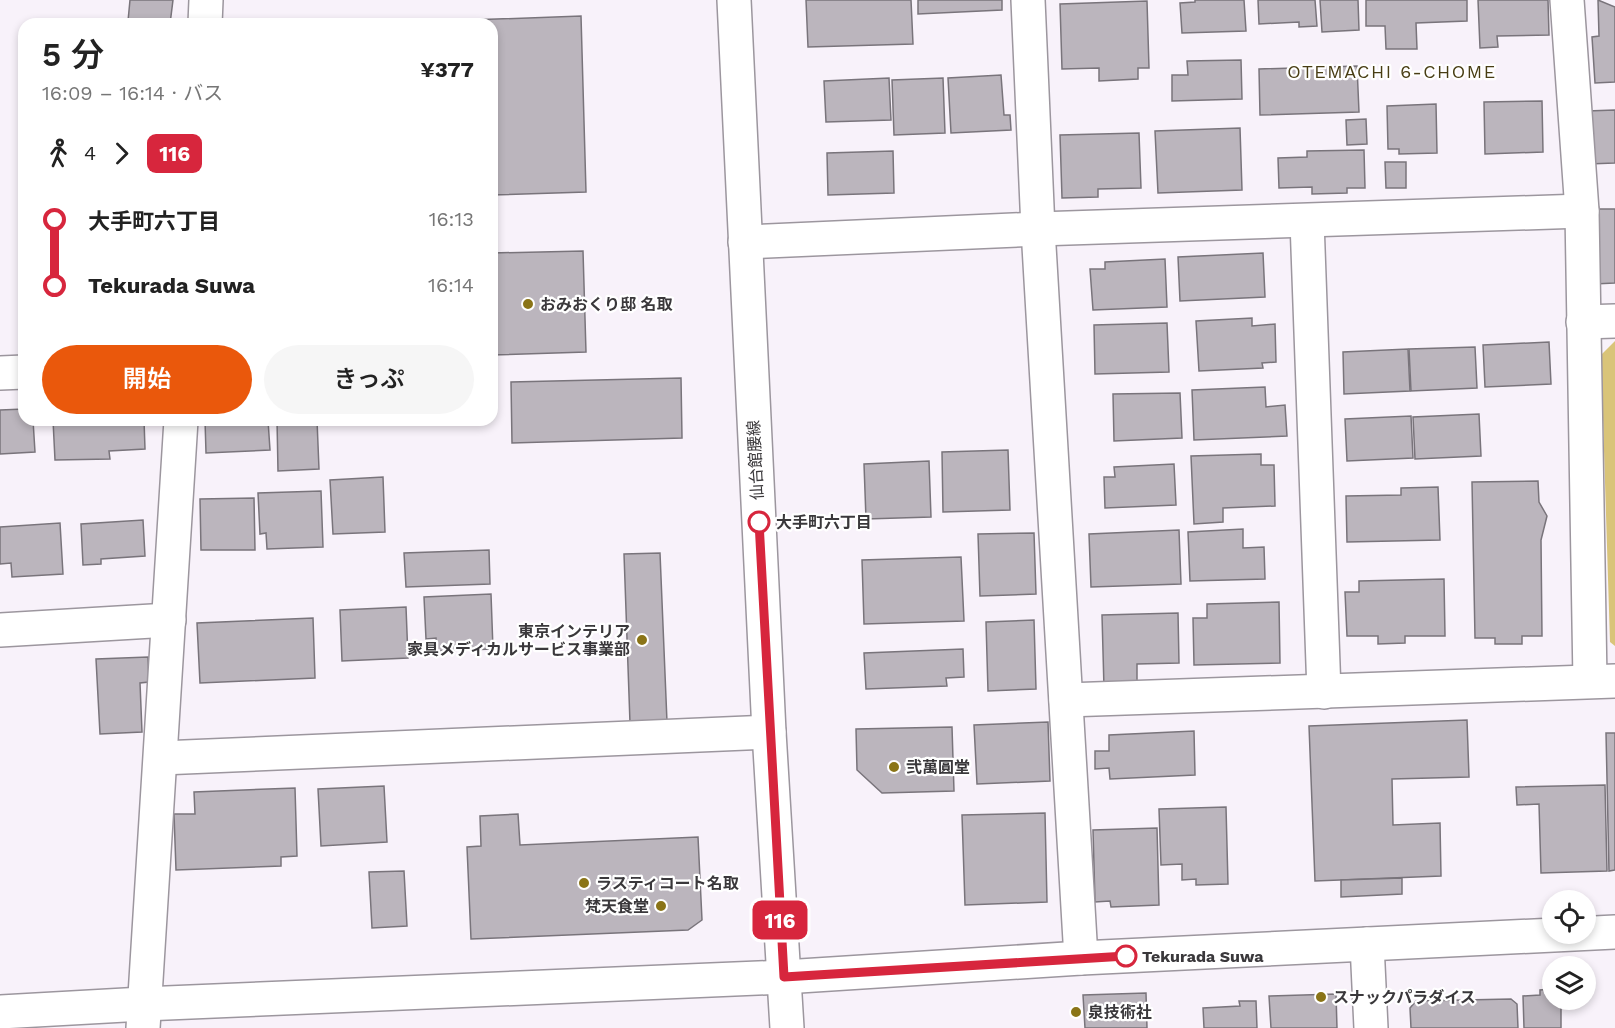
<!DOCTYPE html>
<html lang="ja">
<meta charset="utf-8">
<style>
body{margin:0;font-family:"Work Sans","Noto Sans JP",sans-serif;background:#f6f6f6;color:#222;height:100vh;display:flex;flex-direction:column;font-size:22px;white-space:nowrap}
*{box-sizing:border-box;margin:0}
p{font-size:20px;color:#767676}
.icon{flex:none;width:33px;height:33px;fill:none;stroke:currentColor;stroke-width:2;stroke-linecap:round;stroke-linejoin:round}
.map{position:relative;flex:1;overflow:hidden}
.panel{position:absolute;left:18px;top:18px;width:480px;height:408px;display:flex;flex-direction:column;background:#fff;border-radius:18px;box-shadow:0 3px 9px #0003}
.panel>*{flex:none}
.badge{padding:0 12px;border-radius:9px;font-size:21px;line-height:39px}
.buttons{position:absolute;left:1542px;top:890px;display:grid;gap:12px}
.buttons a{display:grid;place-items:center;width:54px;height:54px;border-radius:50%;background:#fff;box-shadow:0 3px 9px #0003;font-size:30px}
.map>.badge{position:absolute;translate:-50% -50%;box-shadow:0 0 0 3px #fff}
.legs{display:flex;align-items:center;gap:9px;height:66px;padding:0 24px;font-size:20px}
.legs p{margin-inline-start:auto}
.headline{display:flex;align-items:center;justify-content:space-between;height:102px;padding:0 24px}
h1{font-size:33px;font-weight:600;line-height:45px}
.action{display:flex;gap:12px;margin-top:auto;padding:12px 24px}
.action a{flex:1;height:69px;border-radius:36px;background:#ea580c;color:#fff;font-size:24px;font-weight:600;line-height:69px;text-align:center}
.action a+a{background:#f6f6f6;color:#222}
ul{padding:0 24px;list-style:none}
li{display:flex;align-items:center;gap:21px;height:66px;font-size:22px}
li i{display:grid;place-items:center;width:9px;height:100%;margin:0 8px;background:currentColor}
li i::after{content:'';width:15px;height:15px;margin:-8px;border:4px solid;border-radius:50%;background:#fff}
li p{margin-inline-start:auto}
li:first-child i{background:linear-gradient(#0000 50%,currentColor 0)}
li:last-child i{background:linear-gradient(currentColor 50%,#0000 0)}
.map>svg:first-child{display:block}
.green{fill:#d9c479}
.building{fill:#bbb5bd;stroke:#79747b;stroke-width:1.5}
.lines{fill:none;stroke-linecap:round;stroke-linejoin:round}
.street-casing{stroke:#9c969e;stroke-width:36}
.secondary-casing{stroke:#9c969e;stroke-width:36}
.street{stroke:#fff;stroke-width:33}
.secondary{stroke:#fff;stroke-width:33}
.line-1-casing{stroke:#fff;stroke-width:14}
.line-1{stroke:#d7263d;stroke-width:9}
.poi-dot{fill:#8a7417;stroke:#fff;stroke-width:2}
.stop-1-dot{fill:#fff;stroke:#d7263d;stroke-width:3}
.labels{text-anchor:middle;stroke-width:4.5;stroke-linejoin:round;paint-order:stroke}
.poi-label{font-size:16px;font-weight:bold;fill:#3a383b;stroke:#fff;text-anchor:start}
.street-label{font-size:16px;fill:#3a383b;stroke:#fff}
.stop-label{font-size:16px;font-weight:bold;fill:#3a383b;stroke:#fff;text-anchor:start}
.neighbourhood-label{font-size:18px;letter-spacing:1.5px;fill:#483d14;stroke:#fff}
</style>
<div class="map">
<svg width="1615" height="1028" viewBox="0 0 1615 1028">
<rect width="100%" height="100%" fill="#f8f2fa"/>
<polygon class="green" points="1615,341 1615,646 1610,642 1601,355"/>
<g class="building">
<polygon points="130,0 173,0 170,24 120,24 120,21 128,21"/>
<polygon points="806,0 911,0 913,44 808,47"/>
<polygon points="918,0 1002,0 1002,10 918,14"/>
<polygon points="1195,0 1244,0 1246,31 1182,33 1180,3 1195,2"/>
<polygon points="1258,0 1315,0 1317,26 1299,27 1299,22 1259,24"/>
<polygon points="1320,0 1358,0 1359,30 1322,32"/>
<polygon points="1366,0 1467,0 1467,21 1416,23 1417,49 1386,49 1385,26 1366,26"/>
<polygon points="1478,0 1548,0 1549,35 1497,36 1498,47 1480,48"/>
<polygon points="1598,0 1615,7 1615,82 1595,83 1592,37 1599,36"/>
<polygon points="1147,1 1149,68 1138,68 1138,79 1099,81 1099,68 1062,69 1060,4"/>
<polygon points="581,16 586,192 492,195 492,24 442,24 442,21"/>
<polygon points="395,20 395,24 328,24 328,22"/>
<polygon points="1241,60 1242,99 1172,101 1172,75 1188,75 1187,61"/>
<polygon points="1357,66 1359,112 1260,115 1259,69"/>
<polygon points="1001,75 1004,115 1010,115 1011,130 951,133 948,78"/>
<polygon points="889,78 891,120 826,122 824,81"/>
<polygon points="943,78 945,133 894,135 892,80"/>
<polygon points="1542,101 1543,152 1485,154 1484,102"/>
<polygon points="1436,104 1437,153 1399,154 1399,149 1388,149 1387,106"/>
<polygon points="1615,110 1615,163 1588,164 1587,111"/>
<polygon points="1366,119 1367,144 1347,145 1346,120"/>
<polygon points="1240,128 1242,190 1158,193 1155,131"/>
<polygon points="1139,133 1141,188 1098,189 1098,197 1062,198 1060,135"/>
<polygon points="1364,150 1365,188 1347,188 1347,193 1312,194 1312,187 1279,188 1278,158 1307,157 1307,151"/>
<polygon points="893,151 894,193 828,195 827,153"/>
<polygon points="1385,162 1406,162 1406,188 1386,188"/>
<polygon points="1592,209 1615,209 1615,283 1594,284"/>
<polygon points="583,251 586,352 492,355 492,253"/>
<polygon points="1263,253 1265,297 1180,301 1178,257"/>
<polygon points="1165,259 1167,307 1093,310 1090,269 1105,269 1105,262"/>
<polygon points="1252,318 1252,326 1275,324 1276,362 1262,363 1263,368 1199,371 1196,321"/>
<polygon points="1167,323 1169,372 1095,374 1094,325"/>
<polygon points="1549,342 1551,384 1485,387 1483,345"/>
<polygon points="1475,347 1477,388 1411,391 1409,349"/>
<polygon points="1408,349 1410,391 1344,394 1343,352"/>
<polygon points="681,378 682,438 512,443 511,382"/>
<polygon points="1265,387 1266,407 1285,405 1287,436 1194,440 1192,390"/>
<polygon points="1180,393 1182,438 1114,441 1113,394"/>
<polygon points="24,409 24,420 33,420 35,452 0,454 0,410"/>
<polygon points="1479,414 1481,456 1415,459 1413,417"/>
<polygon points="1411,416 1413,458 1347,461 1345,419"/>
<polygon points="53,420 144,420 145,449 109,451 110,459 55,460"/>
<polygon points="205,420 268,420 270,450 206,453"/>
<polygon points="277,420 317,420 319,469 278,471"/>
<polygon points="1008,450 1010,510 943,512 942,452"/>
<polygon points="1261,454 1261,465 1274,465 1275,506 1223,508 1223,522 1194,524 1191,456"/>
<polygon points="929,461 931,517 866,519 864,464"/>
<polygon points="1174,464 1176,505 1105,508 1104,477 1115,477 1114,467"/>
<polygon points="383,477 385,532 333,534 330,480"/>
<polygon points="1538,481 1539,502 1547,516 1541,540 1542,636 1522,636 1522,644 1495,644 1495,638 1475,638 1472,482"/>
<polygon points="1438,487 1440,540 1347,542 1346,496 1401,495 1401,488"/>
<polygon points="321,491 323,547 267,549 266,533 260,534 258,493"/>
<polygon points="254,498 255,550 201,550 200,499"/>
<polygon points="143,520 145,556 101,559 101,564 83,565 81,524"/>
<polygon points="60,523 63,574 12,577 11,563 0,564 0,527"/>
<polygon points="1243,529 1243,548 1264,547 1265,579 1190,581 1188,532"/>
<polygon points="1179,530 1181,584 1091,587 1089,534"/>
<polygon points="1034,533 1036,594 980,596 978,534"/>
<polygon points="489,550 490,584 406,587 404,553"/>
<polygon points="660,553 667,722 630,723 624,554"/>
<polygon points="961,557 964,621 864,624 862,560"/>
<polygon points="1444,579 1445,636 1405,636 1405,643 1378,644 1378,636 1347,636 1345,592 1359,592 1359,581"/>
<polygon points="491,594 493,649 437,651 436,638 426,639 424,597"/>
<polygon points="1279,602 1280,663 1194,665 1193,618 1207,618 1207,604"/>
<polygon points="406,607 408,658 342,661 340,610"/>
<polygon points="1178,613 1179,663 1137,664 1137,687 1104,688 1102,615"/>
<polygon points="313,618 315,678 200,683 197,623"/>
<polygon points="1034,620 1036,689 988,691 986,622"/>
<polygon points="963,649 964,677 946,678 947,686 866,689 864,653"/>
<polygon points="148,657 149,682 140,683 142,732 100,734 96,659"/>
<polygon points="1467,720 1469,777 1392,779 1393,825 1440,823 1441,876 1315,881 1309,726"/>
<polygon points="1048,722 1050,781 977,784 974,725"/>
<polygon points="952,727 954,791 882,793 857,770 856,729"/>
<polygon points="1194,731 1195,775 1110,779 1109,768 1095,769 1095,751 1109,751 1109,735"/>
<polygon points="1606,733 1615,733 1615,870 1609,871"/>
<polygon points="1605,785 1607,871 1541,873 1539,804 1517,805 1516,787"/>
<polygon points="384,786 387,842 321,846 318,789"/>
<polygon points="295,788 297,856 281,857 281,866 176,870 174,814 195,814 194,792"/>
<polygon points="1226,807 1228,884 1196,885 1196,879 1182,880 1182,864 1161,865 1159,809"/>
<polygon points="1045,813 1047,902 965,905 962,815"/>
<polygon points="518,814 520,845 698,837 702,920 688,930 471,939 467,847 481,846 480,816"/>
<polygon points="1157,828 1159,905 1111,907 1110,901 1095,902 1093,830"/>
<polygon points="404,871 407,926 372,928 369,872"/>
<polygon points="1402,878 1402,894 1341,897 1341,880"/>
<polygon points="1552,989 1552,999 1561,999 1561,1028 1524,1028 1523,996 1540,995 1540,990"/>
<polygon points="1146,993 1147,1028 1085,1028 1083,995"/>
<polygon points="1336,994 1337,1028 1271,1028 1269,996"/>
<polygon points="1511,999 1517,1004 1518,1028 1411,1028 1410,1008 1416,1001"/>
<polygon points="1239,1001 1256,1001 1257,1028 1204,1028 1203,1008 1240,1006"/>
</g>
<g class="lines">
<defs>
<g id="street">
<polyline points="1028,0 1038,229 1081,958"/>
<polyline points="1567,0 1582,211 1590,681"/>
<polyline points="205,24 206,0"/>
<polyline points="1307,221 1324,692"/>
<polyline points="745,242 1038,229 1582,211"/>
<polyline points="1583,322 1615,321"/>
<polyline points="0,373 24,372"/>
<polyline points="0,630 169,620"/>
<polyline points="1066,700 1615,681"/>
<polyline points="161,758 769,732"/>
<polyline points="1367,944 1371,1028"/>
<polyline points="143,1028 181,420"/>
</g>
<g id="secondary">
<polyline points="734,0 769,732 787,1028"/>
<polyline points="0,1012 143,1004 784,977 1081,958 1615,932"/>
</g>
</defs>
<use href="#street" class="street-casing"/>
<use href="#secondary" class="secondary-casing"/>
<use href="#street" class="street"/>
<use href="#secondary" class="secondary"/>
</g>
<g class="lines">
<defs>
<polyline id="line-1" points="759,522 784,977 1126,956"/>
</defs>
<use href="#line-1" class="line-1-casing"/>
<use href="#line-1" class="line-1"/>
</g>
<g class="poi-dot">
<circle cx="528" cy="304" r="6"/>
<circle cx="642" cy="640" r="6"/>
<circle cx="894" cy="767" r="6"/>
<circle cx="584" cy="883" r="6"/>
<circle cx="661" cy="906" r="6"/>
<circle cx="1321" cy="997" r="6"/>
<circle cx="1076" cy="1012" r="6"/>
</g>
<g class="stop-1-dot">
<circle cx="759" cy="522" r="10"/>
<circle cx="1126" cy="956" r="10"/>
</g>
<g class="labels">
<g class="poi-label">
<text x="540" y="310">おみおくり邸 名取</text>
<text x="630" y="637" text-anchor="end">東京インテリア<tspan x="630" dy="18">家具メディカルサービス事業部</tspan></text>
<text x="906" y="773">弐萬圓堂</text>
<text x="596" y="889">ラスティコート名取</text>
<text x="649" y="912" text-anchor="end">梵天食堂</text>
<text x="1333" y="1003">スナックパラダイス</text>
<text x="1088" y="1018">泉技術社</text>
</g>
<g class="street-label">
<text transform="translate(755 460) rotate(-93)" y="6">仙台館腰線</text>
</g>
<g class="stop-label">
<text x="776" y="528">大手町六丁目</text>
<text x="1142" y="962">Tekurada Suwa</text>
</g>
<g class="neighbourhood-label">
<text x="1392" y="78">OTEMACHI 6-CHOME</text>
</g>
</g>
</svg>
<div class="buttons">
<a><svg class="icon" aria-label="locate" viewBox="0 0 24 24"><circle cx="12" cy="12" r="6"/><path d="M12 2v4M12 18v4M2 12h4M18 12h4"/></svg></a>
<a><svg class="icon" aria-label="layers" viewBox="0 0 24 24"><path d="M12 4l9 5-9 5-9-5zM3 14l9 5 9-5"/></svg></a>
</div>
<b class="badge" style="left:780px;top:920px;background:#d7263d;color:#fff">116</b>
<section class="panel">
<div class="headline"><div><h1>5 分</h1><p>16:09 – 16:14 · バス</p></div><b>¥377</b></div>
<div class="legs"><svg class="icon" aria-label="walk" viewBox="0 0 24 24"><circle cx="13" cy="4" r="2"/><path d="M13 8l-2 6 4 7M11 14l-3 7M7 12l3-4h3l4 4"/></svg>4<svg class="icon" aria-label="forward" viewBox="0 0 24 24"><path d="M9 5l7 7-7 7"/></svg><b class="badge" style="background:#d7263d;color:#fff">116</b></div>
<ul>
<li><i style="color:#d7263d"></i><b>大手町六丁目</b><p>16:13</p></li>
<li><i style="color:#d7263d"></i><b>Tekurada Suwa</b><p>16:14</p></li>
</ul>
<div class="action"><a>開始</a><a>きっぷ</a></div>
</section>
</div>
